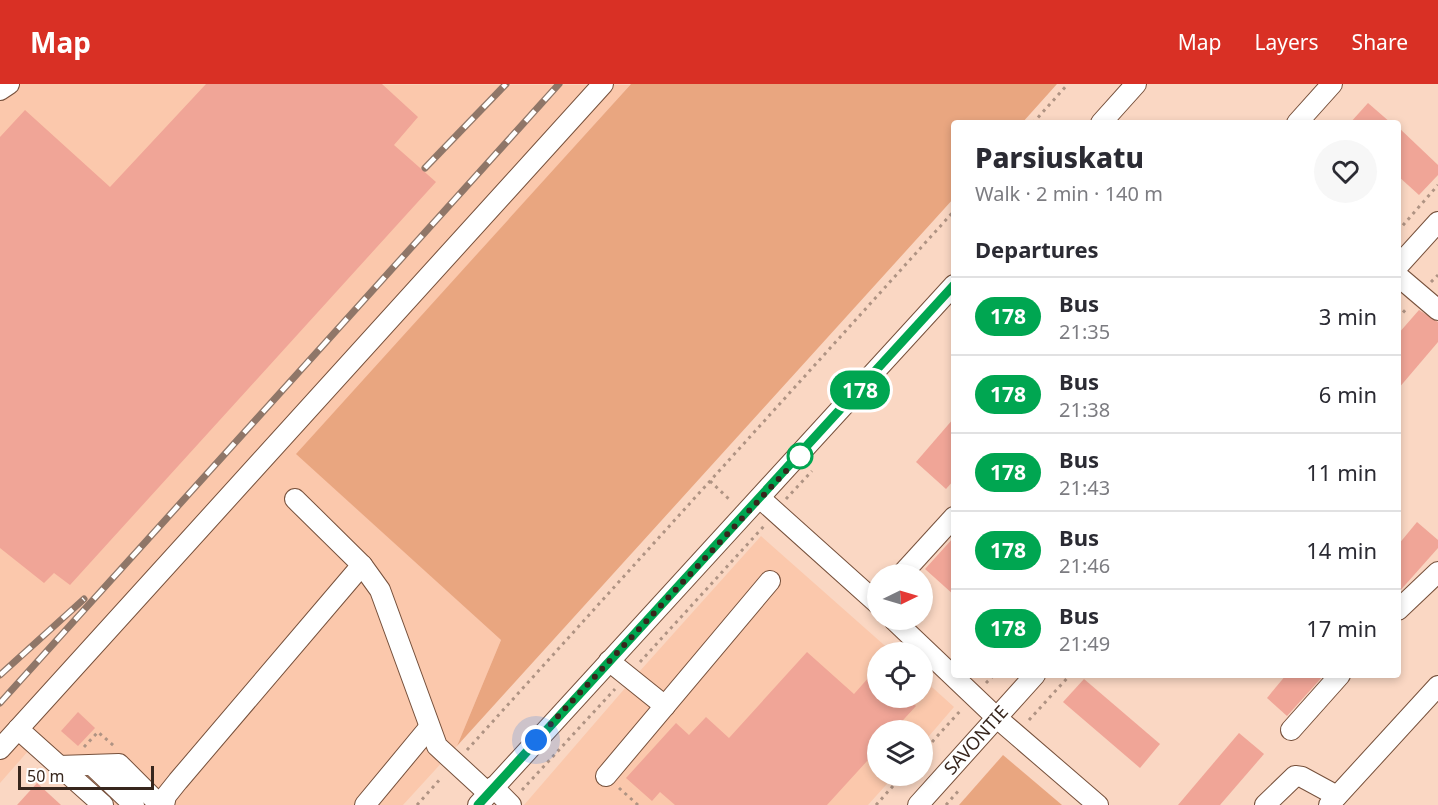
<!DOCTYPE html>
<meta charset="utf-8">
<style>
body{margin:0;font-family:"Noto Sans",sans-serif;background:#f7f7f7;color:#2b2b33;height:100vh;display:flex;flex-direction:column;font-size:22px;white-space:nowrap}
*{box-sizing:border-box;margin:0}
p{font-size:20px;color:#7c7c81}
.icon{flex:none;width:33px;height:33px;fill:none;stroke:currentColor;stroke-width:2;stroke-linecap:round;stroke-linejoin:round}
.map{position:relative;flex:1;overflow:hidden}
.drawer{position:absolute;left:951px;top:36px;width:450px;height:558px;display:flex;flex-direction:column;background:#fff;border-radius:6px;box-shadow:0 3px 9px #0003}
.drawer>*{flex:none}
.badge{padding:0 12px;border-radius:20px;font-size:21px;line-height:39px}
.needle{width:39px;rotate:85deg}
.fabs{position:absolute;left:867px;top:480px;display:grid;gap:12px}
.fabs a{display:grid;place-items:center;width:66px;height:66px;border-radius:50%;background:#fff;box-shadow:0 3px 9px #0003;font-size:30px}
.scale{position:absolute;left:18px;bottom:15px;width:136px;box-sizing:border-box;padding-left:6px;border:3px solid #37261d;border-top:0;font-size:16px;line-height:21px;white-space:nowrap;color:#37261d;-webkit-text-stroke:4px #fff;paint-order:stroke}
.you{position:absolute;width:30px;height:30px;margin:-15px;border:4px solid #fff;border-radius:50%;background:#1a73e8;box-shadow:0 0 0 9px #1a73e833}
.map>.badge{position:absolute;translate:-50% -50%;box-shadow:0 0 0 3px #fff}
h2{padding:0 24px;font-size:22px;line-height:54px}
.round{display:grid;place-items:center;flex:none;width:63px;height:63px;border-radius:32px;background:#f7f7f7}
.overview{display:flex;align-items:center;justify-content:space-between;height:102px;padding:0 24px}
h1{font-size:28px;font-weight:800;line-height:45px}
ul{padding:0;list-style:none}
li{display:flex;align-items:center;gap:18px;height:78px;padding:0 24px;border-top:2px solid #e1e1e2}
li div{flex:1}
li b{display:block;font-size:22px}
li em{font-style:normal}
li .badge{min-width:66px;font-weight:700;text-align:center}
header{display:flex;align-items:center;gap:36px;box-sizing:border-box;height:84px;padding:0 30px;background:#d93025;color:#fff}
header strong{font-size:28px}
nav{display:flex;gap:33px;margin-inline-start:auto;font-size:21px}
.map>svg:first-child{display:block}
.built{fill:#fbc8ac}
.green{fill:#e9a680}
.building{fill:#f0a597}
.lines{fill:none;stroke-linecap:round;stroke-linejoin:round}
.minor-casing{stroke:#76503b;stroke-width:22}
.path{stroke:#af9383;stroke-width:3;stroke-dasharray:3 4.5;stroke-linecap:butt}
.minor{stroke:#fff;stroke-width:20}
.rail-casing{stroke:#8f7668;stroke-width:7}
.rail{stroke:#fff;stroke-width:4.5;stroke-dasharray:14;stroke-linecap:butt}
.line-casing{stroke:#fff;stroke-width:14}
.line{stroke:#00a651;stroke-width:9}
.walk{stroke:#37261d;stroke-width:6;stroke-dasharray:0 10.8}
.stop-dot{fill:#fff;stroke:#00a651;stroke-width:3}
.labels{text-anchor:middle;stroke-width:6;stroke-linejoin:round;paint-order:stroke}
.street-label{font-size:18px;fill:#37261d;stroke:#fff}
</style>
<header>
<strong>Map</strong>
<nav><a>Map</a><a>Layers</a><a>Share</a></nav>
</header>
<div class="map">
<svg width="1438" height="721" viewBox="0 0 1438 721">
<rect width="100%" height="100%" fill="#fad7c3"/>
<g class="built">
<polygon points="0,0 630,1 297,370 501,556 457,662 403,721 90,721 29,666 0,699"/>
<polygon points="761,452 892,568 878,568 878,614 922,614 923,595 954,623 923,659 922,646 878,646 878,692 894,692 868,721 524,721 639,588"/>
</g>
<g class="green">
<polygon points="631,0 1057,0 1022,39 954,39 954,114 457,662 501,556 296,370"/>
<polygon points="1003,671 1062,721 959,721"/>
</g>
<g class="building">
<polygon points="206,0 382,0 418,33 394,61 436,98 70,501 54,489 44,499 0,464 0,53 25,26 110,103"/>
<polygon points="1368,19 1391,39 1350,39"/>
<polygon points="1398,43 1438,81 1438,91 1419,111 1398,92"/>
<polygon points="1419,226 1438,238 1438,258 1398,305 1398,250"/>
<polygon points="954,334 954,396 946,405 916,378"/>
<polygon points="1417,438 1438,456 1438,464 1398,509 1398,461"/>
<polygon points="954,453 954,511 925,485"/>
<polygon points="807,568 854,610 878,583 878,614 907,614 916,622 894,646 878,646 878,665 827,721 675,721 660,708 652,717 626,694 676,639 689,651 706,633 729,654"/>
<polygon points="1286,591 1324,591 1287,632 1267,614"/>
<polygon points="1084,595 1160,660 1140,684 1063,618"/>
<polygon points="78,628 95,644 78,662 61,647"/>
<polygon points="1239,649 1264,670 1220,721 1178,721"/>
<polygon points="37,699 61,721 17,721"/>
</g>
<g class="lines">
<defs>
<g id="minor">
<polyline points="0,6 9,0"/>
<polyline points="1101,39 1136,0"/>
<polyline points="1297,39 1332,0"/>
<polyline points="1398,182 1438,138"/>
<polyline points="1398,192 1438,226"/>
<polyline points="295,415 362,481 380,506 437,662 488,709"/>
<polyline points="761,415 878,520"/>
<polyline points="902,490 954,433"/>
<polyline points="1398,526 1438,488"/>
<polyline points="894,536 997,634 1098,721"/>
<polyline points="609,577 665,622"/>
<polyline points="18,645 103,721"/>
<polyline points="1291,646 1340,591"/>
<polyline points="0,665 603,0"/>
<polyline points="92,681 134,721"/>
<polyline points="59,682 119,680 160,721"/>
<polyline points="606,692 770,497"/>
<polyline points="493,703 511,721"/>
<polyline points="164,721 166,712 178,697 362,481"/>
<polyline points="365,721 428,645"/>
<polyline points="478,721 954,201"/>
<path id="s1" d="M918,721L1035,591"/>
<polyline points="1265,721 1295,692 1302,693 1337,712"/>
<polyline points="1329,721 1438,602"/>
</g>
</defs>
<use href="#minor" class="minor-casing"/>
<g class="path">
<polyline points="1033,39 1068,0"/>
<polyline points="1398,147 1438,101"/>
<polyline points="1431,198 1438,191"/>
<polyline points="1398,234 1408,223"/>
<polyline points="710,397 731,417"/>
<polyline points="786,415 812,387"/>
<polyline points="640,578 765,441"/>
<polyline points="986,599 994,591"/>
<polyline points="1029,636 1070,591"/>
<polyline points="84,663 98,648 114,662"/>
<polyline points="467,666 954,127"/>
<polyline points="922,669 961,626"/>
<polyline points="619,704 638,721"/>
<polyline points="522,706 615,605"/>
<polyline points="417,721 442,693"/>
<polyline points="876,721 902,692"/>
<polyline points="946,721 960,705"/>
</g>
<use href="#minor" class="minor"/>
<defs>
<g id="rail">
<polyline points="425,84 506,0"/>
<polyline points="0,591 84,515"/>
<polyline points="0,619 559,0"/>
</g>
</defs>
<use href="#rail" class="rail-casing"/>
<use href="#rail" class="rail"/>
</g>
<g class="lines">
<defs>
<polyline id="line" points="478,721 954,201"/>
</defs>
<use href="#line" class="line-casing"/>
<use href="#line" class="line"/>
<polyline class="walk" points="536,656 800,372"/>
</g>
<circle class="stop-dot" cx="800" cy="372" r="12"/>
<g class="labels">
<g class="street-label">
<text dy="6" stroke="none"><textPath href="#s1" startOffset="87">SAVONTIE</textPath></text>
</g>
</g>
</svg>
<div class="fabs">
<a><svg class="needle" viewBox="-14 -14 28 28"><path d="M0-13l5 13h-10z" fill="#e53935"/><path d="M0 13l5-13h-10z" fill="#7c7c81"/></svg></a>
<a><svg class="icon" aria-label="locate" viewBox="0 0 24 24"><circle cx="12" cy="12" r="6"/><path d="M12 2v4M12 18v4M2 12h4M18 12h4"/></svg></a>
<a><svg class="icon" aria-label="layers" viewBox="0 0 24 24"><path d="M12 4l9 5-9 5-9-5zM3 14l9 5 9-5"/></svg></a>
</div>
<div class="scale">50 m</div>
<div class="you" style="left:536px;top:656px"></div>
<b class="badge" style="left:860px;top:306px;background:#00a651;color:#fff">178</b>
<section class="drawer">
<div class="overview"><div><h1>Parsiuskatu</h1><p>Walk · 2 min · 140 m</p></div><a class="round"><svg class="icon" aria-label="heart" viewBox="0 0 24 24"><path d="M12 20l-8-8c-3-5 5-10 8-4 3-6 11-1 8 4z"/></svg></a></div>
<h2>Departures</h2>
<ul>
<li><span class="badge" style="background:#00a651;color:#fff">178</span><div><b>Bus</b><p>21:35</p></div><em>3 min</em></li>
<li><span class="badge" style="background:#00a651;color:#fff">178</span><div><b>Bus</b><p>21:38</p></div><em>6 min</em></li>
<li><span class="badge" style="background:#00a651;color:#fff">178</span><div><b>Bus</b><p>21:43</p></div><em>11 min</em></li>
<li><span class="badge" style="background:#00a651;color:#fff">178</span><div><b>Bus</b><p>21:46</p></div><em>14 min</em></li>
<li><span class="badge" style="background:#00a651;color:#fff">178</span><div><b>Bus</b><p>21:49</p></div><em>17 min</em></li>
</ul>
</section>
</div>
